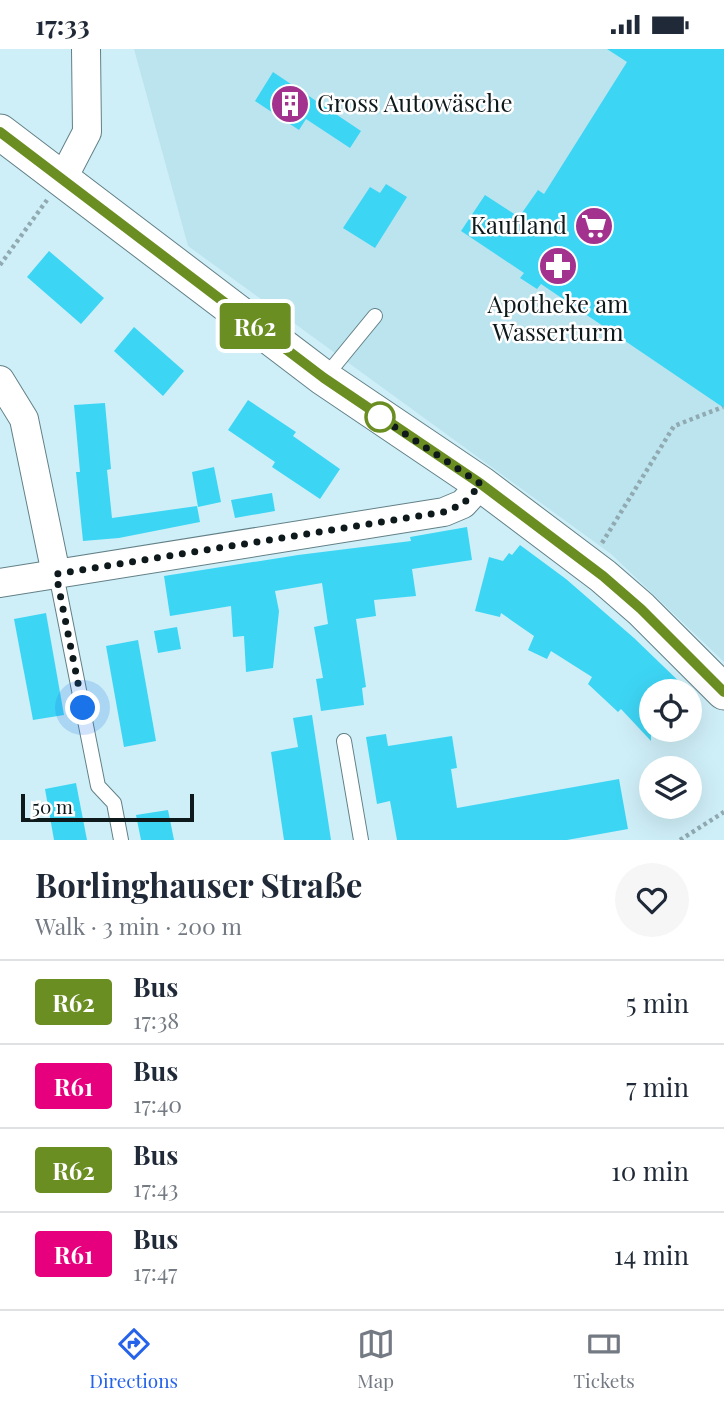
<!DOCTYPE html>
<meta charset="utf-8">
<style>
body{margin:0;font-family:"Playfair Display",serif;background:#f6f6f7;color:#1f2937;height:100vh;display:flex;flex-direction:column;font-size:26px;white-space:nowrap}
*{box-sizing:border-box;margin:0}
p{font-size:23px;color:#747a83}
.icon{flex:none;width:38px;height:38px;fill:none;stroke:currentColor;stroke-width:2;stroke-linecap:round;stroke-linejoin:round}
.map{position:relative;height:791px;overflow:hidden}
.side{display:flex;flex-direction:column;background:#fff;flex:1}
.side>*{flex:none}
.badge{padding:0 14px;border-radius:5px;font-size:24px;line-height:46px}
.fabs{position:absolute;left:639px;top:630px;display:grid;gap:14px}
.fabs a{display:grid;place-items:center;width:63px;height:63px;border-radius:50%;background:#fff;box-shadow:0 7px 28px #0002;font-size:35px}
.scale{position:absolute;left:21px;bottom:18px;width:173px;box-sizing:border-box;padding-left:7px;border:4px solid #0e191c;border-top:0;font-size:19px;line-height:24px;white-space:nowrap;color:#0e191c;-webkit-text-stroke:5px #fff;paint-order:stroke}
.you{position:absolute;width:35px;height:35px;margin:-18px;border:5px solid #fff;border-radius:50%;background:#1a73e8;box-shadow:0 0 0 10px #1a73e833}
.map>.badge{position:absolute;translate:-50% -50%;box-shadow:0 0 0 4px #fff}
.round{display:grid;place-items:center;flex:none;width:74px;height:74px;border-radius:37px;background:#f6f6f7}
.head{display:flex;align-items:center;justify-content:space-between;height:119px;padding:0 35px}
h1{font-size:33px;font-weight:700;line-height:52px}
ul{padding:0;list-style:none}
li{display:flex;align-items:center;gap:21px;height:84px;padding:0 35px;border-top:2px solid #e0e1e3}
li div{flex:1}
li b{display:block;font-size:26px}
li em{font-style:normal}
li .badge{min-width:77px;font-weight:700;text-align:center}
.status{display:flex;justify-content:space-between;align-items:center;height:49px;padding:0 35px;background:#fff;direction:ltr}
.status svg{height:19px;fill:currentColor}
.tab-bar{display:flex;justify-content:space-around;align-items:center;height:98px;border-top:2px solid #e0e1e3;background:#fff;font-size:19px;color:#747a83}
.tab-bar a{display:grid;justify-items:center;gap:4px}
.tab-bar .on{color:#2563eb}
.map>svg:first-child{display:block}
.built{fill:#bbe4ef}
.building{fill:#3dd5f4}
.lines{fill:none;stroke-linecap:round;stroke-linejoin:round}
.service-casing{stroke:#628087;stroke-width:16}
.minor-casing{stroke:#628087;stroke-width:30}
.tertiary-casing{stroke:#628087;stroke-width:37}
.path{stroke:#91aab1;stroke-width:4.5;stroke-dasharray:3.5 3.5;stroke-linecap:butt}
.service{stroke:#fff;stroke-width:14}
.minor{stroke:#fff;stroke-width:28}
.tertiary{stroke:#fff;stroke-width:35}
.line-casing{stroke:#fff;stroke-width:16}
.line{stroke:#6b8e23;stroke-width:10}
.walk{stroke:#0e191c;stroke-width:7;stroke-dasharray:0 12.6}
.stop-dot{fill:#fff;stroke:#6b8e23;stroke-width:3.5}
.labels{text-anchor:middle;stroke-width:5;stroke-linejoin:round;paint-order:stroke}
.poi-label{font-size:24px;fill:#0e191c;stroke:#fff;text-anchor:start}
</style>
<div class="status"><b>17:33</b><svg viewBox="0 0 49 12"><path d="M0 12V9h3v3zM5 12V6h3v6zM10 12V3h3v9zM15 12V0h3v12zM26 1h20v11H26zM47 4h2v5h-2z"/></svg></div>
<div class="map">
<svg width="724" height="791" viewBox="0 0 724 791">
<rect width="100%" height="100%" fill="#cfeff8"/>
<polygon class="built" points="134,0 724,0 724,613 611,505 188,197"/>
<g class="building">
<polygon points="607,0 724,0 724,359 541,235 537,240 520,229 524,224 461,182 485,146 519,168 538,141 544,145 627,13"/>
<polygon points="273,23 361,82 350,99 306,70 299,81 255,52"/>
<polygon points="386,135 407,148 375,199 343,179 370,138 380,144"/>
<polygon points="49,202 104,249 81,275 27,228"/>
<polygon points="134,278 184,322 163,347 114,302"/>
<polygon points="248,351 296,383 293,387 340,420 320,450 272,418 275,413 228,381"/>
<polygon points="105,354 111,420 107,421 112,469 197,457 200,473 119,489 83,492 76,423 80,423 74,356"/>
<polygon points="214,418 221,453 198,458 192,423"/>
<polygon points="272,444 275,462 235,469 231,451"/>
<polygon points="467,478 472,511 412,520 416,547 374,551 376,567 356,570 366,638 362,639 364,656 321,662 316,630 323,629 314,578 328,575 322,534 275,542 279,562 273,619 246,623 244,587 233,588 231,557 170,567 164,527 298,506 411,492 410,488"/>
<polygon points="520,496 566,530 634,589 689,642 651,642 651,692 621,660 618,663 588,635 592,628 551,602 547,610 528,601 534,587 501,564 500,568 475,562 489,508 503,512 509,504 512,506"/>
<polygon points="46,564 64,666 33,671 14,570"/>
<polygon points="177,578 181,600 158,604 154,582"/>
<polygon points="138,591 156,692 124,698 106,597"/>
<polygon points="312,666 331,791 284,791 271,703 298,698 293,669"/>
<polygon points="386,685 388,697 452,687 457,719 451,720 457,759 619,730 628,780 567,791 397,791 390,752 377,755 366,688"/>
<polygon points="76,734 87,791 54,791 45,740"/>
<polygon points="168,761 174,791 141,791 136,766"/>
</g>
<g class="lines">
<defs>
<g id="service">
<polyline points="325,328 375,267"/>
<polyline points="56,525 98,737 114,754 121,791"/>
<polyline points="344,692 361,791"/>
</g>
<g id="minor">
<polyline points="62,131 87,83 86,0"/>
<polyline points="0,331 24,370 56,525"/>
<polyline points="0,534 444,463 463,455 481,435"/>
</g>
<polyline id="tertiary" points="0,83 324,329 481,435 603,527 641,560 724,643"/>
</defs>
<use href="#service" class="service-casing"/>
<use href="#minor" class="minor-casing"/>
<use href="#tertiary" class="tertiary-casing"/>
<g class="path">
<polyline points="0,216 47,151"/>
<polyline points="602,494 674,377 723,358"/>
<polyline points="680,791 724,763"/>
</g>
<use href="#service" class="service"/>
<use href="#minor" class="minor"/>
<use href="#tertiary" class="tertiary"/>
</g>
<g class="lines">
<defs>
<polyline id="line" points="0,83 324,329 481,435 603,527 641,560 724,643"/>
</defs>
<use href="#line" class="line-casing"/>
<use href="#line" class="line"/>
<polyline class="walk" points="83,659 56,525 444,463 463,455 481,435 375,365 380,368"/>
</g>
<defs>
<symbol id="building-disc" viewBox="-11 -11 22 22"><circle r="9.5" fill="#a3328e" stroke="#fff"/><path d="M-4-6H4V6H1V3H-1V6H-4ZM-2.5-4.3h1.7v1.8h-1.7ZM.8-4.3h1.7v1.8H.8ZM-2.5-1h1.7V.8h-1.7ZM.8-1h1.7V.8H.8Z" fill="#fff"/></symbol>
<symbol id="supermarket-disc" viewBox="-11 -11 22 22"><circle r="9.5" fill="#a3328e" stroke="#fff"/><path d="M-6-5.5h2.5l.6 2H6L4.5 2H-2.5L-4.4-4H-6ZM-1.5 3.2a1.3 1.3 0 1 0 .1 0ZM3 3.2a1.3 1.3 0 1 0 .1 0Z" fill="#fff"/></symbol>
<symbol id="pharmacy-disc" viewBox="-11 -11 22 22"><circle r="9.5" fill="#a3328e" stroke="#fff"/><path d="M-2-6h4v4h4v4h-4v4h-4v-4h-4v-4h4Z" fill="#fff"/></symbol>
</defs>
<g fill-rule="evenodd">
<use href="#building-disc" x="268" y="33" width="44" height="44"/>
<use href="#supermarket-disc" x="572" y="155" width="44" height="44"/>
<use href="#pharmacy-disc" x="536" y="195" width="44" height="44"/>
</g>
<circle class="stop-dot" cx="380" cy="368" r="14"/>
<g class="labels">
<g class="poi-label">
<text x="317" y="63">Gross Autowäsche</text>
<text x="567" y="185" text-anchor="end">Kaufland</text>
<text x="558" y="264" text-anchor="middle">Apotheke am<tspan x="558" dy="28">Wasserturm</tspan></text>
</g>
</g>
</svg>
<div class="fabs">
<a><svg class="icon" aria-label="locate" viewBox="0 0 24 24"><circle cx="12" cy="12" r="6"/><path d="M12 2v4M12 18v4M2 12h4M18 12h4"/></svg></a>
<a><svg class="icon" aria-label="layers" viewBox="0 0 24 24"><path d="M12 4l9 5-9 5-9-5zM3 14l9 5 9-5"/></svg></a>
</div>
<div class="scale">50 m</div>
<div class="you" style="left:83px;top:659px"></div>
<b class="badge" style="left:255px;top:277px;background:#6b8e23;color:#fff">R62</b>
</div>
<section class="side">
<div class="head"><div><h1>Borlinghauser Straße</h1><p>Walk · 3 min · 200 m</p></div><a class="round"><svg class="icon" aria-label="heart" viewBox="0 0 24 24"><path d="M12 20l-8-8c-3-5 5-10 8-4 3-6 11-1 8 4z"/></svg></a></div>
<ul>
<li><span class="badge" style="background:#6b8e23;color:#fff">R62</span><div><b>Bus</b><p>17:38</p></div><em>5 min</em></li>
<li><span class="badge" style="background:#e6007e;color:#fff">R61</span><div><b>Bus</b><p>17:40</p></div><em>7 min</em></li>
<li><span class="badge" style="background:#6b8e23;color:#fff">R62</span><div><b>Bus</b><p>17:43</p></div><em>10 min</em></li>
<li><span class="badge" style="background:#e6007e;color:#fff">R61</span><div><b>Bus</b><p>17:47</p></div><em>14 min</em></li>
</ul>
</section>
<nav class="tab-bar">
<a class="on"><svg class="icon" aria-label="directions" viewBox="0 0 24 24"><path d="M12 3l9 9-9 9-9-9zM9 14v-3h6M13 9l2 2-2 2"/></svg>Directions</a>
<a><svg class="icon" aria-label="map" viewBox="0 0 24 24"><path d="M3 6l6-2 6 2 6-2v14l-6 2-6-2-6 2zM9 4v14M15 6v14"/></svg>Map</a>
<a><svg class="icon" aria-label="tickets" viewBox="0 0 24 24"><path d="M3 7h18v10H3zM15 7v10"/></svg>Tickets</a>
</nav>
